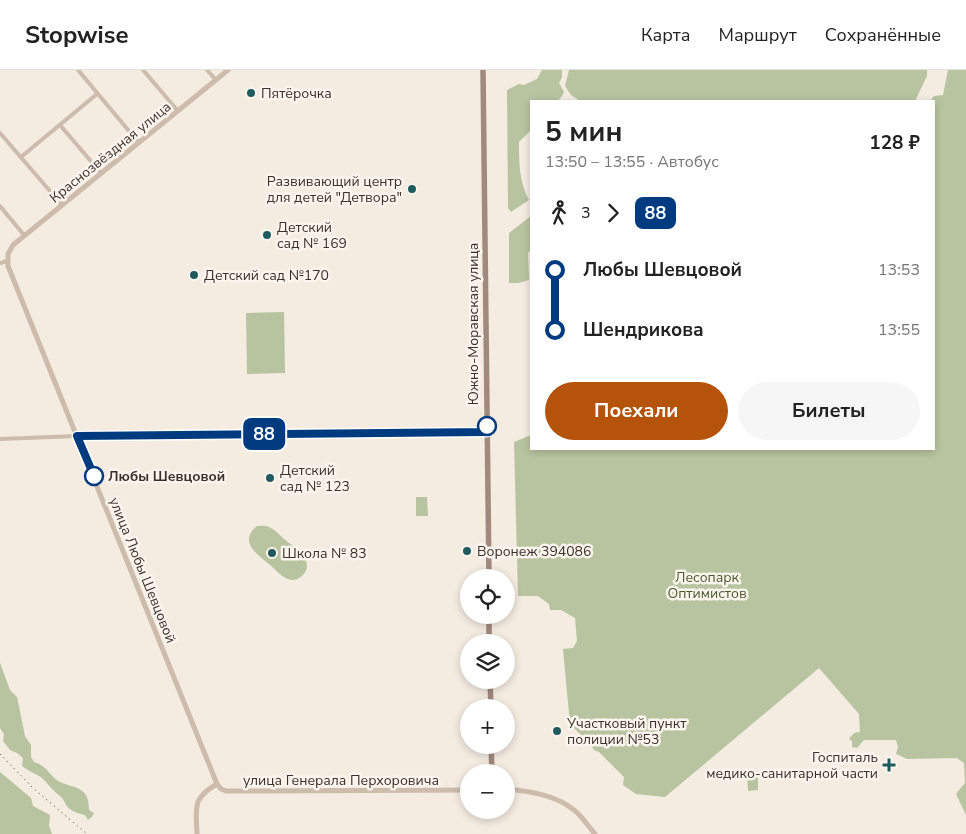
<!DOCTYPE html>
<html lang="ru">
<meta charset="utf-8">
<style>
body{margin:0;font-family:"Nunito Sans",sans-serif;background:#f6f6f6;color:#222;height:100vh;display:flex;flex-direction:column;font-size:19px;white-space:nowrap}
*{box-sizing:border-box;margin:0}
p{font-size:16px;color:#767676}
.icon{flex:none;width:28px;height:28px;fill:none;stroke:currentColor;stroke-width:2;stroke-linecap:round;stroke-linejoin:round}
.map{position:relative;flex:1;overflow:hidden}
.panel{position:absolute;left:530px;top:30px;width:405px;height:350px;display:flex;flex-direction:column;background:#fff;border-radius:0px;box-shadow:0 2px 8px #0003}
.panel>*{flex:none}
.badge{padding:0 10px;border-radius:8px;font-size:18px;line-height:32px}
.fabs{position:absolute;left:460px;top:499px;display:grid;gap:10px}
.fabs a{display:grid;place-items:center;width:55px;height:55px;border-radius:50%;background:#fff;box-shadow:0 2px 8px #0003;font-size:25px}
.map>.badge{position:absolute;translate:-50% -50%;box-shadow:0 0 0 2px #fff}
.legs{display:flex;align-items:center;gap:8px;height:55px;padding:0 15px;font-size:16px}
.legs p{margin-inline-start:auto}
.headline{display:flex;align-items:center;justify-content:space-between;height:85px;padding:0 15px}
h1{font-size:28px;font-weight:700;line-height:38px}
.button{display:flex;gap:10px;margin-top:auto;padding:10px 15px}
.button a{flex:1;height:58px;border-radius:30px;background:#b45309;color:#fff;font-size:20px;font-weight:700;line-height:58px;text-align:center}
.button a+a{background:#f6f6f6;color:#222}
ul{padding:0 15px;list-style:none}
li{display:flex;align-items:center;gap:18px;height:60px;font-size:19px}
li i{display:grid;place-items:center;width:8px;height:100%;margin:0 6px;background:currentColor}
li i::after{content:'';width:12px;height:12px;margin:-6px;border:4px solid;border-radius:50%;background:#fff}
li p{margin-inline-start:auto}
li:first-child i{background:linear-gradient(#0000 50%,currentColor 0)}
li:last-child i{background:linear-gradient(currentColor 50%,#0000 0)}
header{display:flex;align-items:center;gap:30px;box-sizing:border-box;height:70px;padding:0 25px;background:#fff;border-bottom:1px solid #e0e0e0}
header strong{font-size:24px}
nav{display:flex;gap:28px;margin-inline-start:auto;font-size:18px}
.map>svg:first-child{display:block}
.green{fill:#b8c4a0}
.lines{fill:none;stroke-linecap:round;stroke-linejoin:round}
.minor{stroke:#cdbbac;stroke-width:4}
.tertiary{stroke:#cdbbac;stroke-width:5}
.secondary{stroke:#a18a7d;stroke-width:5.5}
.rail{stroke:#3b302b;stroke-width:1;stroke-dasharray:1 4;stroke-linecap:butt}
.line-1-casing{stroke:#fff;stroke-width:11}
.line-1{stroke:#003b80;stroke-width:8}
.poi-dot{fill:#1f5a5e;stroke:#fbf5ee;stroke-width:2}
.stop-1-dot{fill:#fff;stroke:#003b80;stroke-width:2.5}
.labels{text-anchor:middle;stroke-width:5;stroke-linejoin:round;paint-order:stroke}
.poi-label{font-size:14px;fill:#3b302b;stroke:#fbf5ee;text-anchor:start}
.street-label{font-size:14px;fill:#3b302b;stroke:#fbf5ee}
.stop-label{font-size:14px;font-weight:bold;fill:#3b302b;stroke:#fbf5ee;text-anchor:start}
.park-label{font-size:14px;fill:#4a5a2e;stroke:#fbf5ee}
</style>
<header>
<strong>Stopwise</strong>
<nav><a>Карта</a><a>Маршрут</a><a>Сохранённые</a></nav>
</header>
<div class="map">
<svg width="966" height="764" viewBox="0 0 966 764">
<rect width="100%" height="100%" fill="#f4ebe1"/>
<g class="green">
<path d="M542,0H562V7L559,13L564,22L562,26L558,31H531V60L519,72C519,92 519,112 529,130L511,142L508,138L507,20L519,14L524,15L537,9Z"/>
<polygon points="569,0 927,0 927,6 915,31 580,31 571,25 565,16"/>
<polygon points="948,0 966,0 966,745 956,724 965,713 964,693 957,688 907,689 896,684 898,677 896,670 864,670 857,678 852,677 852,671 849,669 854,663 860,662 859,644 819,598 665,727 636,724 623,715 624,707 599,682 594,680 591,675 570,654 563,579 573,578 577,571 575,548 561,540 550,540 549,534 538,526 518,526 514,372 531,365 531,379 934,379 934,31 930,31 934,26 943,25"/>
<polygon points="531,146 531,179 528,183 529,210 518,213 509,213 509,163"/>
<polygon points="284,242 285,303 247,304 246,243"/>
<polygon points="416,427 427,427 428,446 416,446"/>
<path d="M257,456C261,456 265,455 269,457C274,459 280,465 284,469C294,477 316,491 303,505C300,508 296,510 292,510C283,509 276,500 270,495C257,484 238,472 257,456Z"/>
<path d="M0,593L10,620L17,627L25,666L31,675V687L34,692C48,696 50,707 60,712C76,719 89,716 89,740L94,743L92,747L88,750L85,745C77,743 69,741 65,733C64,732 63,728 61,727C55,722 50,717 45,711C39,704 29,702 22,696L23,688L17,683L10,680L3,671L4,664L0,658Z"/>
<polygon points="758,701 758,720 748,721 747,701"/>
<polygon points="0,702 31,728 33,736 50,745 49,756 52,764 0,764"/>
</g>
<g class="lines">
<g class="minor">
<polyline points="78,0 139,73"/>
<polyline points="143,0 178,41"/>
<polyline points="207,0 216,10"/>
<polyline points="60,55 101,103"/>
<polyline points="0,63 62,135"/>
<polyline points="21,87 97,24"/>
<polyline points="0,136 24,165"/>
<polyline points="0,193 7,191"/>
<polyline points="0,369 77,366"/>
</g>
<g class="tertiary">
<polyline points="228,0 13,175 8,184 8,196 217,714 221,719 226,721 469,720"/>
<polyline points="77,366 487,362"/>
<path d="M506,719C529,721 556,725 574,740C582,746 588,756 595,764"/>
<path d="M197,764C196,738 192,728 217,714"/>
</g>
<g class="secondary">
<polyline points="483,0 489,508"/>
<polyline points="489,545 489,572"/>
<polyline points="490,610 491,638"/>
<polyline points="491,675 492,702"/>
</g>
<polyline class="rail" points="0,684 33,718 87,764"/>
</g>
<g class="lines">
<defs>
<polyline id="line-1" points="94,406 77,366 487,362 487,356"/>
</defs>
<use href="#line-1" class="line-1-casing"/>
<use href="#line-1" class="line-1"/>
</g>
<g class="poi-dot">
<circle cx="251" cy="23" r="5"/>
<circle cx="412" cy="119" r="5"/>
<circle cx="267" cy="165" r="5"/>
<circle cx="194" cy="205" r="5"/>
<circle cx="270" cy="408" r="5"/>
<circle cx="467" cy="481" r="5"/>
<circle cx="272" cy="483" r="5"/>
<circle cx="557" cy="661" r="5"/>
<path d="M886.5 687.5h5v5h5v5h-5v5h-5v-5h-5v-5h5z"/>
</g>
<g class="stop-1-dot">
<circle cx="487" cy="356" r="9"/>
<circle cx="94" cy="406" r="9"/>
</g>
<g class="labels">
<g class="poi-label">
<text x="261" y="28">Пятёрочка</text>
<text x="402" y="116" text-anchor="end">Развивающий центр<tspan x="402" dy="16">для детей "Детвора"</tspan></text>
<text x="277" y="162">Детский<tspan x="277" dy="16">сад № 169</tspan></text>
<text x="204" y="210">Детский сад №170</text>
<text x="280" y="405">Детский<tspan x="280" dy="16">сад № 123</tspan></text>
<text x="477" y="486">Воронеж 394086</text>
<text x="282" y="488">Школа № 83</text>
<text x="567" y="658">Участковый пункт<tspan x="567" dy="16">полиции №53</tspan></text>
<text x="878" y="692" text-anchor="end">Госпиталь<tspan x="878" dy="16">медико-санитарной части</tspan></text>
</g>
<g class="street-label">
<text transform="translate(110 82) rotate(-39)" y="5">Краснозвёздная улица</text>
<text transform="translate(473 254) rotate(-90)" y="5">Южно-Моравская улица</text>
<text transform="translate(143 500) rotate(68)" y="5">улица Любы Шевцовой</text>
<text x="341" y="715">улица Генерала Перхоровича</text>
</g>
<g class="stop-label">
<text x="108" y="411">Любы Шевцовой</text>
</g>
<g class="park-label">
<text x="707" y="512">Лесопарк<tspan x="707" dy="16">Оптимистов</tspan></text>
</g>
</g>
</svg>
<div class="fabs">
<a><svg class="icon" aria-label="locate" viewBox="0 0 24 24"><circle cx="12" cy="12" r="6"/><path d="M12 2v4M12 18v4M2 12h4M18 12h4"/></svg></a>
<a><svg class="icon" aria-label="layers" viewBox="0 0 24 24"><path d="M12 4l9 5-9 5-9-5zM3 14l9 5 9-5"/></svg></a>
<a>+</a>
<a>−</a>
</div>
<b class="badge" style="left:264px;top:364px;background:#003b80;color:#fff">88</b>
<section class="panel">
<div class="headline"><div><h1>5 мин</h1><p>13:50 – 13:55 · Автобус</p></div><b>128 ₽</b></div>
<div class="legs"><svg class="icon" aria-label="walk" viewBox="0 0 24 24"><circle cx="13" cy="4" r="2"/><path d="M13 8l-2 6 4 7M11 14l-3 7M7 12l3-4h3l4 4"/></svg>3<svg class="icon" aria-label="forward" viewBox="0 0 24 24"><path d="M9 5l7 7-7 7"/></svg><b class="badge" style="background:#003b80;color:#fff">88</b></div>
<ul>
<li><i style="color:#003b80"></i><b>Любы Шевцовой</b><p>13:53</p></li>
<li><i style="color:#003b80"></i><b>Шендрикова</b><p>13:55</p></li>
</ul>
<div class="button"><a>Поехали</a><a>Билеты</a></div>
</section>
</div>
